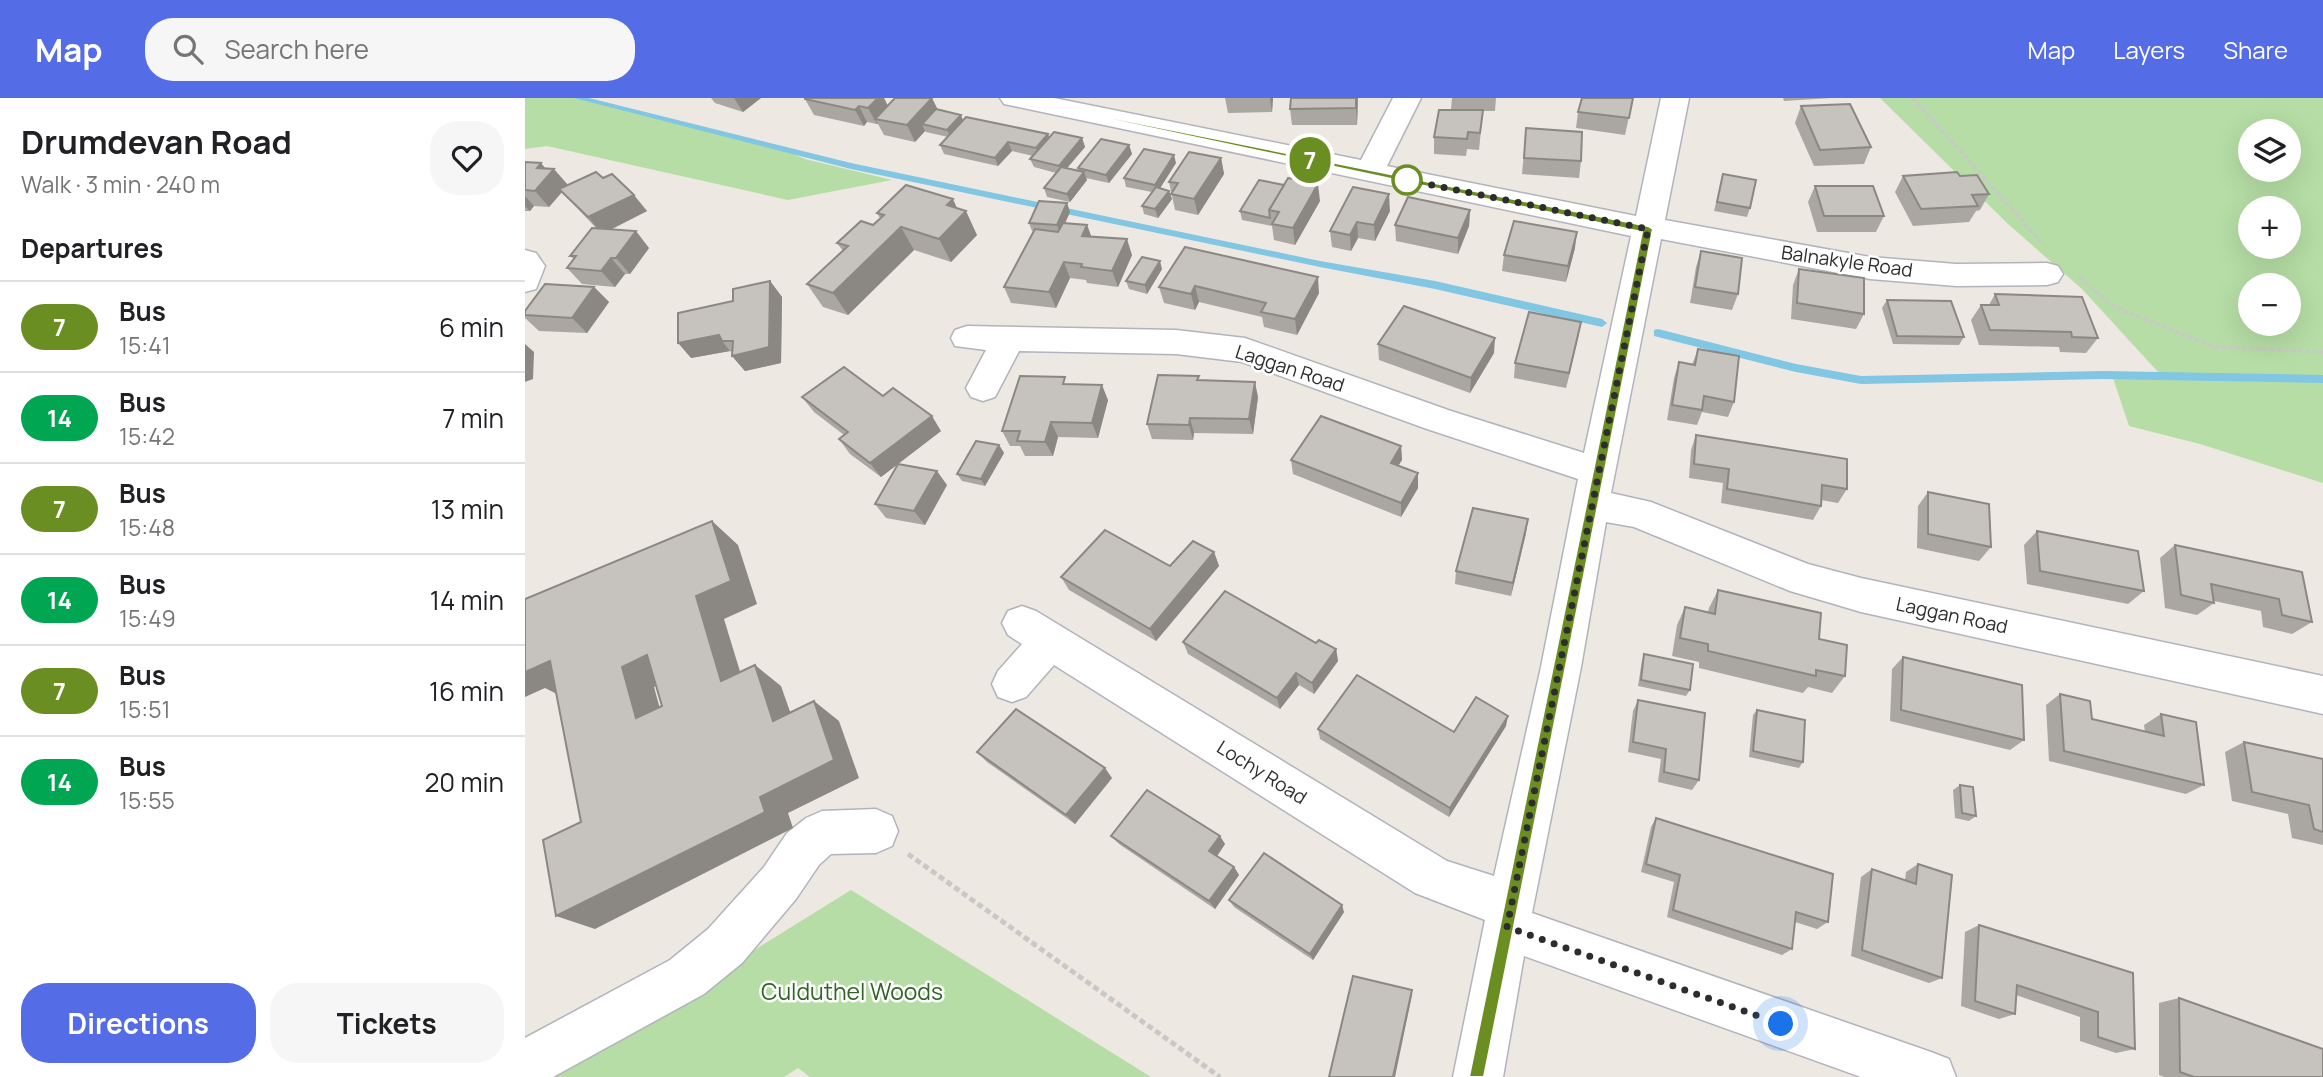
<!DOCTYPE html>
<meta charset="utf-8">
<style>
body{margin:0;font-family:Manrope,sans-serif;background:#f6f6f6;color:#202124;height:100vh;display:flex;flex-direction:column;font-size:26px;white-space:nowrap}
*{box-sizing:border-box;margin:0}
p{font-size:23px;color:#757577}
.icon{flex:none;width:38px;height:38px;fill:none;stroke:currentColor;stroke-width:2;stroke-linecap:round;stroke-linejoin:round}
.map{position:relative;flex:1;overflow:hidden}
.details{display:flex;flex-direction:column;background:#fff;width:525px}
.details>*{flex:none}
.badge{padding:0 14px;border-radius:23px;font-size:24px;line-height:46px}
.fabs{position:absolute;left:1713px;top:21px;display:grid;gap:14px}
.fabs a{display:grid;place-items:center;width:63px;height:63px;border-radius:50%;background:#fff;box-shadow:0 7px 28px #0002;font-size:35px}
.you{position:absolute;width:35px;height:35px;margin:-18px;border:5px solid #fff;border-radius:50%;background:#1a73e8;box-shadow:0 0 0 10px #1a73e833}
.map>.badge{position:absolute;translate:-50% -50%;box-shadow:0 0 0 4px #fff}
h2{padding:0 21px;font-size:26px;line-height:63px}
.round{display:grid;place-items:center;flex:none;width:74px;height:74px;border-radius:28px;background:#f6f6f6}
.headline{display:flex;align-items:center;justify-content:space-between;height:119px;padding:0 21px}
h1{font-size:33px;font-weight:700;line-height:52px}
.button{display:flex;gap:14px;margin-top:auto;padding:14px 21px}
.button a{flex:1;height:80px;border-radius:28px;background:#556ce7;color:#fff;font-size:28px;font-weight:700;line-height:80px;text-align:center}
.button a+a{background:#f6f6f6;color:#202124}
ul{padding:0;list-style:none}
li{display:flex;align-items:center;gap:21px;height:91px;padding:0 21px;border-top:2px solid #e0e0e0}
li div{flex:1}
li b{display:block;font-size:26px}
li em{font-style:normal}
li .badge{min-width:77px;font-weight:700;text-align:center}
header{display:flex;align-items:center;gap:42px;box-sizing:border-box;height:98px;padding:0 35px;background:#556ce7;color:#fff}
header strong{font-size:33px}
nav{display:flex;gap:38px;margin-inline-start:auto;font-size:24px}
.search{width:490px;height:63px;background:#f6f6f6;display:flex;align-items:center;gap:18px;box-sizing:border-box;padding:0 24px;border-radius:28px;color:#757577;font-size:26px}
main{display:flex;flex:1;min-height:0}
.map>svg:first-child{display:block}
.green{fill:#b6dda5;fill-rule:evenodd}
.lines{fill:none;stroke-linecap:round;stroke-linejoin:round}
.stream{fill:#81c6e2;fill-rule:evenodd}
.minor-casing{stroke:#b2b3bc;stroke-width:3}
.path-far1{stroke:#c8c8c8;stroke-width:3.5;stroke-dasharray:4.5 2.5;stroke-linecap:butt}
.path{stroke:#c8c8c8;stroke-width:5;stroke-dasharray:6 3.5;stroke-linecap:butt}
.minor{fill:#fff;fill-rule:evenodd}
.wall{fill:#aaa7a3}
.shaded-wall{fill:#8b8884}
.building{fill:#c6c2bd;stroke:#8b8884;stroke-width:2;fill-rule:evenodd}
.line{fill:#6b8e23;stroke:#fff;stroke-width:2}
.walk{stroke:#2d2d2d;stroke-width:7;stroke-dasharray:0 12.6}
.stop-dot{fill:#fff;stroke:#6b8e23;stroke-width:3.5}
.labels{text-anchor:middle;stroke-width:5;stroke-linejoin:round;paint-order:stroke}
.street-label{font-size:19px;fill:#2d2d2d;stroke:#fff}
.near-park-label{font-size:23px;fill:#2f6424;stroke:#fff}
</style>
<header>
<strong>Map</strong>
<div class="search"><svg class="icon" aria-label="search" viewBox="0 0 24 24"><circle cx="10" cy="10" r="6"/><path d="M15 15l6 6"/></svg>Search here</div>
<nav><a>Map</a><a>Layers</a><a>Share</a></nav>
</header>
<main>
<section class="details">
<div class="headline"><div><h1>Drumdevan Road</h1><p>Walk · 3 min · 240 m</p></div><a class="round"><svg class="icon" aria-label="heart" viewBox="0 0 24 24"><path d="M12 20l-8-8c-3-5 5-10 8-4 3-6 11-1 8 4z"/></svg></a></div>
<h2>Departures</h2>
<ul>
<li><span class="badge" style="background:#6b8e23;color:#fff">7</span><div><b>Bus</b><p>15:41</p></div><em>6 min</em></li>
<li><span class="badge" style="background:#00a651;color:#fff">14</span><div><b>Bus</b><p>15:42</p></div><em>7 min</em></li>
<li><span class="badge" style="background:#6b8e23;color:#fff">7</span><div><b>Bus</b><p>15:48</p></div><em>13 min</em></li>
<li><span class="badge" style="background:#00a651;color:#fff">14</span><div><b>Bus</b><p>15:49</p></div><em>14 min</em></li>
<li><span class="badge" style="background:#6b8e23;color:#fff">7</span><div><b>Bus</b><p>15:51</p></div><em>16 min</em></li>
<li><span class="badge" style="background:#00a651;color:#fff">14</span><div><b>Bus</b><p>15:55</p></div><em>20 min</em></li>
</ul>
<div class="button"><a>Directions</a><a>Tickets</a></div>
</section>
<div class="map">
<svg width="1798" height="979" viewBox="0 0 1798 979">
<rect width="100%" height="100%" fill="#ede8e2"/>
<g class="green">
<polygon points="0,0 53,0 255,50 280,61 367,82 263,102 22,48 0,51"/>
<path d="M1355,0H1798V385L1675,346L1604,328L1586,274H1633L1557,191L1483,126ZM1726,33H1764V72H1726ZM1726,110H1764V149H1726ZM1726,187H1764V226H1726Z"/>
<polygon points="326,792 626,979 285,979 273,970 259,979 25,979"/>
</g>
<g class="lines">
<g class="stream">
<polygon points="49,0 64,0 326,65 795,163 910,183 1077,221 1082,225 1077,229 910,191 795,169 326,71"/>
<polygon points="1133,231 1271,266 1336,278 1578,273 1798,277 1798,285 1578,281 1336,286 1271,274 1129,238 1129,232"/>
</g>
<defs>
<g id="minor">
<polygon points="475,0 529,0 836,62 868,0 896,0 862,68 1111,118 1136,0 1164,0 1140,122 1345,159 1431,166 1522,165 1533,168 1538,176 1533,184 1522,187 1431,188 1345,181 1136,141 1086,395 1126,404 1283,466 1336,480 1798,578 1798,616 1336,514 1265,493 1109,429 1081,424 1056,569 1007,815 1406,954 1424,961 1431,979 1336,979 999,858 978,979 928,979 960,822 890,795 529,567 501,599 487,604 473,599 467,586 473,573 497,546 483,537 477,525 483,513 497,508 511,513 922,763 969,778 1016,569 1053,381 902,331 717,264 651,256 494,253 470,299 458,303 446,299 441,290 461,252 430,248 426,240 430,232 442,228 651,232 720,240 926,313 1059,355 1106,138 489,8 479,6"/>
<polygon points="0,152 11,155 20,168 11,191 0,194"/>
<polygon points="351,711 367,718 373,733 367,748 351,755 306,756 294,767 271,801 217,865 179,896 28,979 0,979 0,940 145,862 183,831 239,769 262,735 281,720 297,713"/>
</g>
</defs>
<use href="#minor" class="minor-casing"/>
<g class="path-far1">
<polyline points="1388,0 1516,144"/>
<polyline points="1554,179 1582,204 1596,212 1690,249 1798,254"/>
</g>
<polyline class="path" points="383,756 695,979"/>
<use href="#minor" class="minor"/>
</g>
<g class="wall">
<polygon points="186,0 236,0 218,14 190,5"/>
<polygon points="359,0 363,8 413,12 438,23 523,36 524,39 557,40 560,49 542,70 553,72 553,70 604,47 607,56 584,85 561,80 562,82 545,104 522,99 519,90 531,75 509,69 505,61 508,58 487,53 473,68 419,56 415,47 423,39 401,34 400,33 390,44 359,37 353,26 352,26 342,24 339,28 289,17 280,1"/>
<polygon points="700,0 748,0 747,14 703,15"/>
<polygon points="833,0 832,27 767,27 765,11"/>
<polygon points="927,0 971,0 970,13 958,13 954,52 942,51 941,58 909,56 909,39 949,12 926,11"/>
<polygon points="1108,0 1100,37 1051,30 1053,14"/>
<polygon points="1258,0 1306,0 1259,3"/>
<polygon points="1276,8 1346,49 1339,66 1289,68 1270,25"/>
<polygon points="1001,30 1056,63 1054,80 997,76"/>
<polygon points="696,60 699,76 673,117 650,112 644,84"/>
<polygon points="0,64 20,70 43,87 78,80 122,113 85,132 124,150 105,176 100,176 90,189 57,186 42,170 49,161 45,158 72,131 37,94 24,109 9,108 5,113 0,113"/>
<polygon points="651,65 635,90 644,93 647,101 633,120 619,116 617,108 627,94 601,89 599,80"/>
<polygon points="1198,76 1225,110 1222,119 1189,113"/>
<polygon points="1378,78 1464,96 1455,112 1451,113 1444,124 1388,128 1370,94"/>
<polygon points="1290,88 1359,118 1351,134 1292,134 1283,104"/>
<polygon points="795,103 770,147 749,142 747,128 717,122 715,113"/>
<polygon points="542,105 545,114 540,125 562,127 566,138 607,157 593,189 562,185 561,182 545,180 531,210 486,205 479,189 508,133 507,133 504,125"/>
<polygon points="432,111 452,137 426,164 389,152 323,217 298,209 282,186 318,153 312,145 348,127 355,120 352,115"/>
<polygon points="945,112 944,128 933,156 871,143 870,127"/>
<polygon points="865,113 850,143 833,140 826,153 807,149 805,133"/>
<polygon points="660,149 794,195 772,237 739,229 737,219 674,204 670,212 639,205 634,189"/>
<polygon points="1050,150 1041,184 977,173 979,157"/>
<polygon points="1176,153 1213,196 1207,212 1165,205 1171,169"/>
<polygon points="637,171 622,196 604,191 601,183"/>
<polygon points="1274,171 1339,216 1331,231 1266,221 1268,187"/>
<polygon points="245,183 257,199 256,265 220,273 207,258 207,255 205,253 166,260 208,203"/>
<polygon points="69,189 84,204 62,235 14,233 0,220 0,213"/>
<polygon points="1470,196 1573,240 1561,255 1535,254 1534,249 1454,247 1446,222 1456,207 1464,207"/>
<polygon points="1362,202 1439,239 1434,247 1368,246 1357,210"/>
<polygon points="1056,224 1041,290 989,280 990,265"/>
<polygon points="853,246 969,255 945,295 854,262"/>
<polygon points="1173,251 1209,304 1203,319 1177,314 1172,327 1142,322 1149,280 1154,264 1167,267"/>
<polygon points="543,286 583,302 573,340 533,339 528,358 500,358 495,348 485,348 477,333"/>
<polygon points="358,298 416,333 356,379 325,356 314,341 319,337 289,314 277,299"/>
<polygon points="733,299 728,336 669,335 668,342 627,341 622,326"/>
<polygon points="1171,337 1322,391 1313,405 1296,402 1296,408 1288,422 1196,405 1198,385 1164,380 1166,352"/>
<polygon points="474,347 479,355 460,388 437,383 432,376"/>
<polygon points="876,348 877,362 873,368 893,390 876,419 768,376 766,362"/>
<polygon points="422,387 400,427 361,420 350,406"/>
<polygon points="1403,394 1466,449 1454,463 1392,450 1393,408"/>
<polygon points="1512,433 1619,493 1603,506 1502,486 1499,447"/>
<polygon points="1001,435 986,498 930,486 931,473"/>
<polygon points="1650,447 1777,474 1787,524 1767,536 1738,529 1736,513 1689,503 1689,505 1672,517 1640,510 1635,460"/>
<polygon points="689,454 694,468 631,543 544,492 536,479 645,468"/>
<polygon points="1193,492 1294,541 1320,578 1307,595 1283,589 1278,595 1174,570 1174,564 1147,558 1152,527 1160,509 1183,514 1184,510"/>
<polygon points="658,544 791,545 811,551 813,563 789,596 774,587 755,611 663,556"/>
<polygon points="1119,556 1165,592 1161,598 1113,588 1117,562"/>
<polygon points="1378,559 1499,642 1485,652 1365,623 1367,571"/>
<polygon points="1535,596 1567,621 1620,634 1619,627 1636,616 1679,687 1661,696 1524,663 1521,607"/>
<polygon points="1113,602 1174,682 1167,692 1133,684 1136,661 1103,654 1108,613"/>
<polygon points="1232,612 1278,664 1274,670 1224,659 1228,617"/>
<polygon points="981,628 924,719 795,641 793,631 929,634"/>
<polygon points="1719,644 1798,661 1798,747 1767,740 1763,716 1707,703 1700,654"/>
<polygon points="452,654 587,680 550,726 462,664"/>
<polygon points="1435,687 1451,718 1444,723 1430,720 1428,692"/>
<polygon points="1131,720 1303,824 1292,831 1270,824 1267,851 1257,857 1142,819 1149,784 1116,774 1126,729"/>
<polygon points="586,738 700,746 692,758 709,769 714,777 690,811 594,746"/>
<polygon points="1393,766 1417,880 1404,885 1326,858 1336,779 1347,771 1380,782 1381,774"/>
<polygon points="704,802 819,814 788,862 709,809"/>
<polygon points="1454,827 1608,875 1610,951 1591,955 1555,943 1555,919 1491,897 1490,916 1474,921 1436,908 1440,834"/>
<polygon points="1654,900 1798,979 1639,979 1634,977 1634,905"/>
</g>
<g class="shaded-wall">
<polygon points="209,0 236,0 218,14"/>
<polygon points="350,0 359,0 365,13 350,21 353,26 352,26 343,10"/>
<polygon points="407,0 415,16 397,26 400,33 390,44 382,27"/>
<polygon points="745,0 748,0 747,14"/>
<polygon points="831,0 833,0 832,27 831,10"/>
<polygon points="334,8 342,24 339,28 330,12"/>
<polygon points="436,17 439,25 426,40 422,32"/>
<polygon points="523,36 526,44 514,59 511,50"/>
<polygon points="557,40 560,49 537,76 534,68"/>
<polygon points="483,44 487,53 473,68 470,60"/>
<polygon points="604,47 607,56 584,85 581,77"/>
<polygon points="649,57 651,65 632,95 630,87"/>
<polygon points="696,60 699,76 673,117 669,101"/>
<polygon points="16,65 25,76 29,71 43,87 24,109 10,93 12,70"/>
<polygon points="559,74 562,82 545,104 542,96"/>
<polygon points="793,86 795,103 770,147 768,130"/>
<polygon points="644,93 647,101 633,120 630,111"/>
<polygon points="864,96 865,113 850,143 849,127"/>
<polygon points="109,97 122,113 77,136 63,119"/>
<polygon points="0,98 9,108 5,113 0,108"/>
<polygon points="428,101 436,119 441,113 452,137 426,164 414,141 422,107"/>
<polygon points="542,105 545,114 535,136 532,127"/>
<polygon points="945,112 944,128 933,156 933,140"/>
<polygon points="832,124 833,140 826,153 825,137"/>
<polygon points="562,127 568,143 557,138"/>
<polygon points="376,129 389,152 323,217 308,195"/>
<polygon points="111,133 124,150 105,176 91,160"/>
<polygon points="1052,134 1050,150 1041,184 1043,168"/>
<polygon points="602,141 607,157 593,189 587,173"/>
<polygon points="86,160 100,176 90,189 76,173"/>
<polygon points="635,163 637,171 622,196 620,187"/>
<polygon points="539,164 545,180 531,210 524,194"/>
<polygon points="793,179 794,195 772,237 770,221"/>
<polygon points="245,183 257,199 256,265 220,273 207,258"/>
<polygon points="670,188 674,204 670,212 666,196"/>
<polygon points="69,189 84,204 62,235 47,220"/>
<polygon points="1056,224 1053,240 1041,290 1044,275"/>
<polygon points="194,237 197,243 205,253 166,260 153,245"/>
<polygon points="970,240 969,255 945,295 946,280"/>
<polygon points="0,246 9,254 8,281 0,284"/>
<polygon points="730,284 733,299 728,336 724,321"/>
<polygon points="577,287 583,302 573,340 567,325"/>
<polygon points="407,318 416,333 356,379 345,365"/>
<polygon points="665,320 669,335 668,342 664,327"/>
<polygon points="526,324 533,339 528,358 520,344"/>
<polygon points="474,347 479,355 460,388 456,381"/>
<polygon points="876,348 877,362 866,379 866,365"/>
<polygon points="412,373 422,387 400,427 389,413"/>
<polygon points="893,375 893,390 876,419 876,405"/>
<polygon points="1003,421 1001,435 986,498 988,485"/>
<polygon points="187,423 213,447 232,506 199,521 224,603 196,583 171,498"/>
<polygon points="689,454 694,468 631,543 625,531"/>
<polygon points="811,551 813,563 789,596 787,585"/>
<polygon points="122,557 152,578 129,589 143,640 111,620 97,569"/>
<polygon points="25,563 32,596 20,590 0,599 0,568"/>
<polygon points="230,567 256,588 275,642 248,623"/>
<polygon points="771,575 774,587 755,611 752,600"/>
<polygon points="289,603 314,623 334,680 263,715 268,730 70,831 31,818 235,699"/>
<polygon points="983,618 981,628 924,719 925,710"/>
<polygon points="580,670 587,680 550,726 541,717"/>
<polygon points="695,738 700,746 690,761 684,753"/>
<polygon points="709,769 714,777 690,811 684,803"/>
<polygon points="817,807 819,814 788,862 785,856"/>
<polygon points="887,892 887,897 870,979 868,979"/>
</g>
<g class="building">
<polygon points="280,0 353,0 343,10 334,8 330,12 280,1"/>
<polygon points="370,0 407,0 382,27 350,21"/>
<polygon points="766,0 831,0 831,10 765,11"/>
<polygon points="1057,0 1108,0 1104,20 1053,14"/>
<polygon points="1325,6 1346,49 1295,52 1276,8"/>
<polygon points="411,11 436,17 422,32 397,26"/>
<polygon points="914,12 958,12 955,35 943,34 942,41 909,39"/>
<polygon points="441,19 523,36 511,50 483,44 470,60 415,47"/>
<polygon points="1001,30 1057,34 1056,63 999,60"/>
<polygon points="529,34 557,40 534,68 505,61"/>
<polygon points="576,41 604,47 581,77 553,70"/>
<polygon points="619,51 649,57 630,87 599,80"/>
<polygon points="664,54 696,60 669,101 646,96 653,85 644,84"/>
<polygon points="0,64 16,65 12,70 29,71 10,93 0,92"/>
<polygon points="536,69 559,74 542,96 519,90"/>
<polygon points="71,74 78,80 87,76 109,97 63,119 34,91"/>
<polygon points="1432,74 1435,78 1452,77 1464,96 1447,97 1453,108 1396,111 1378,78"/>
<polygon points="1198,76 1231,82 1225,110 1192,104"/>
<polygon points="763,80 793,86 768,130 747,126 754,114 744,112"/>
<polygon points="734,82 759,87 744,112 745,120 715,113"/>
<polygon points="381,87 428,101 422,107 441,113 414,141 376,129 308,195 282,186 323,148 312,145 336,123 348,127 359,117 352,115"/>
<polygon points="1290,88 1348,88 1359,118 1299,118"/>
<polygon points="631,89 644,93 630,111 617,108"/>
<polygon points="828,89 864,96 849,127 832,124 825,137 805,133"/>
<polygon points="883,99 945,112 933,140 870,127"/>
<polygon points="514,103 542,105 532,127 504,125"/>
<polygon points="989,123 1052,134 1043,168 979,157"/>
<polygon points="538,125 562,127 557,138 602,141 587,173 556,169 557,166 539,164 524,194 479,189 510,131 533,134"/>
<polygon points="67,130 111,133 91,160 86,160 76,173 42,170 51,158 45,158"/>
<polygon points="660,149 793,179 770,221 736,214 741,205 670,188 666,196 634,189"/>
<polygon points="1176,153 1217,160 1213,196 1170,189"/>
<polygon points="617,159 635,163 620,187 601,183"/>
<polygon points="1274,171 1339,180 1339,216 1272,205"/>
<polygon points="245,183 244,249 207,258 208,243 197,243 194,237 153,245 153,215 208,203 208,191"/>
<polygon points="20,186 69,189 47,220 0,217 0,213"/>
<polygon points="1470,196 1557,199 1573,240 1547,239 1546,234 1465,232 1456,207 1474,207"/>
<polygon points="1362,202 1426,203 1439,239 1372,238"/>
<polygon points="879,208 970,240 946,280 853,246"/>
<polygon points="1004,214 1056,224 1044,275 990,265"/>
<polygon points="1173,251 1214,258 1209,304 1179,298 1177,312 1147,307 1154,264 1170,267"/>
<polygon points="319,269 358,298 368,290 407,318 345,365 314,341 323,334 277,299"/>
<polygon points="633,277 674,278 672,282 730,284 724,321 665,320 664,327 622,326"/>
<polygon points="495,278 540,279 538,286 577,287 567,325 526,324 520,344 492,343 495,333 477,333"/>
<polygon points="796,318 876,348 866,365 893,375 876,405 766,362"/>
<polygon points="1171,337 1322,361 1322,391 1297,387 1296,408 1202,391 1204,371 1169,366"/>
<polygon points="451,343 474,347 456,381 432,376"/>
<polygon points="373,366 412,373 389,413 350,406"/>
<polygon points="1403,394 1464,406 1466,449 1403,436"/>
<polygon points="948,410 1003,421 988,485 931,473"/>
<path d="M187,423L206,483L171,498L196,583L230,567L248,623L289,603L309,662L235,699L240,714L31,818L18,742L56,724L25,563L0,574V501ZM122,557L137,608L111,620L97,569Z"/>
<polygon points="580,432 645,468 668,443 689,454 625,531 536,479"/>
<polygon points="1512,433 1613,453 1619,493 1515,473"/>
<polygon points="1650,447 1777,474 1787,524 1757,517 1754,501 1686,486 1689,505 1656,497"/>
<polygon points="1193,492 1296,515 1294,541 1322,547 1320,578 1291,572 1291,578 1183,553 1183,546 1155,540 1160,509 1190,516"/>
<polygon points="700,493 791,545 794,542 811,551 787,585 771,575 752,600 658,544"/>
<polygon points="1119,556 1168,566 1165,592 1116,582"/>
<polygon points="1378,559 1497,587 1499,642 1376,612"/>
<polygon points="832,577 929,634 951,599 983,618 925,710 793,631"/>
<polygon points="1535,596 1565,603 1567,621 1639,638 1636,616 1671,624 1679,687 1539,653"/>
<polygon points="1113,602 1180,615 1174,682 1139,674 1141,651 1108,644"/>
<polygon points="491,611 580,670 541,717 452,654"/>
<polygon points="1232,612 1280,622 1278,664 1228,653"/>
<polygon points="1719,644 1798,661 1798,734 1789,731 1784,707 1727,694"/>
<polygon points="1435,687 1448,689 1451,718 1437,715"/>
<polygon points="622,692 695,738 684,753 709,769 684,803 586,738"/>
<polygon points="1131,720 1308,776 1303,824 1271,814 1267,851 1148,812 1155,777 1121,766"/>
<polygon points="739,755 817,807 785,856 704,802"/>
<polygon points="1393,766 1427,777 1417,880 1337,852 1347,771 1391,786"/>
<polygon points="1454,827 1608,875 1610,951 1573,939 1573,914 1492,887 1490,916 1450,903"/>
<polygon points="828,878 887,892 868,979 804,979"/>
<polygon points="1654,900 1798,951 1798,979 1669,979 1655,974"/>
</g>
<polygon class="line" points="484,0 489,0 1123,128 1128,131 959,979 944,979 1117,134"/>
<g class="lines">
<polyline class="walk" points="882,82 1123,131 982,829 1256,926"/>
</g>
<circle class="stop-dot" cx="882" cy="82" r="14"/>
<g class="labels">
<g class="street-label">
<text transform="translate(1322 163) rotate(8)" y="7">Balnakyle Road</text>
<text transform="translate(765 270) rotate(18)" y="7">Laggan Road</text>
<text transform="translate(1427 517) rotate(12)" y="7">Laggan Road</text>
<text transform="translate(737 674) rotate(32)" y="7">Lochy Road</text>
</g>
<g class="near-park-label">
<text x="327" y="902">Culduthel Woods</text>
</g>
</g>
</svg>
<div class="fabs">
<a><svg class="icon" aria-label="layers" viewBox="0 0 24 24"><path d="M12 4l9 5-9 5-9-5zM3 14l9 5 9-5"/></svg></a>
<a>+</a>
<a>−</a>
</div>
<div class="you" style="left:1256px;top:926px"></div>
<b class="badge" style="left:785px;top:62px;background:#6b8e23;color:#fff">7</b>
</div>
</main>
